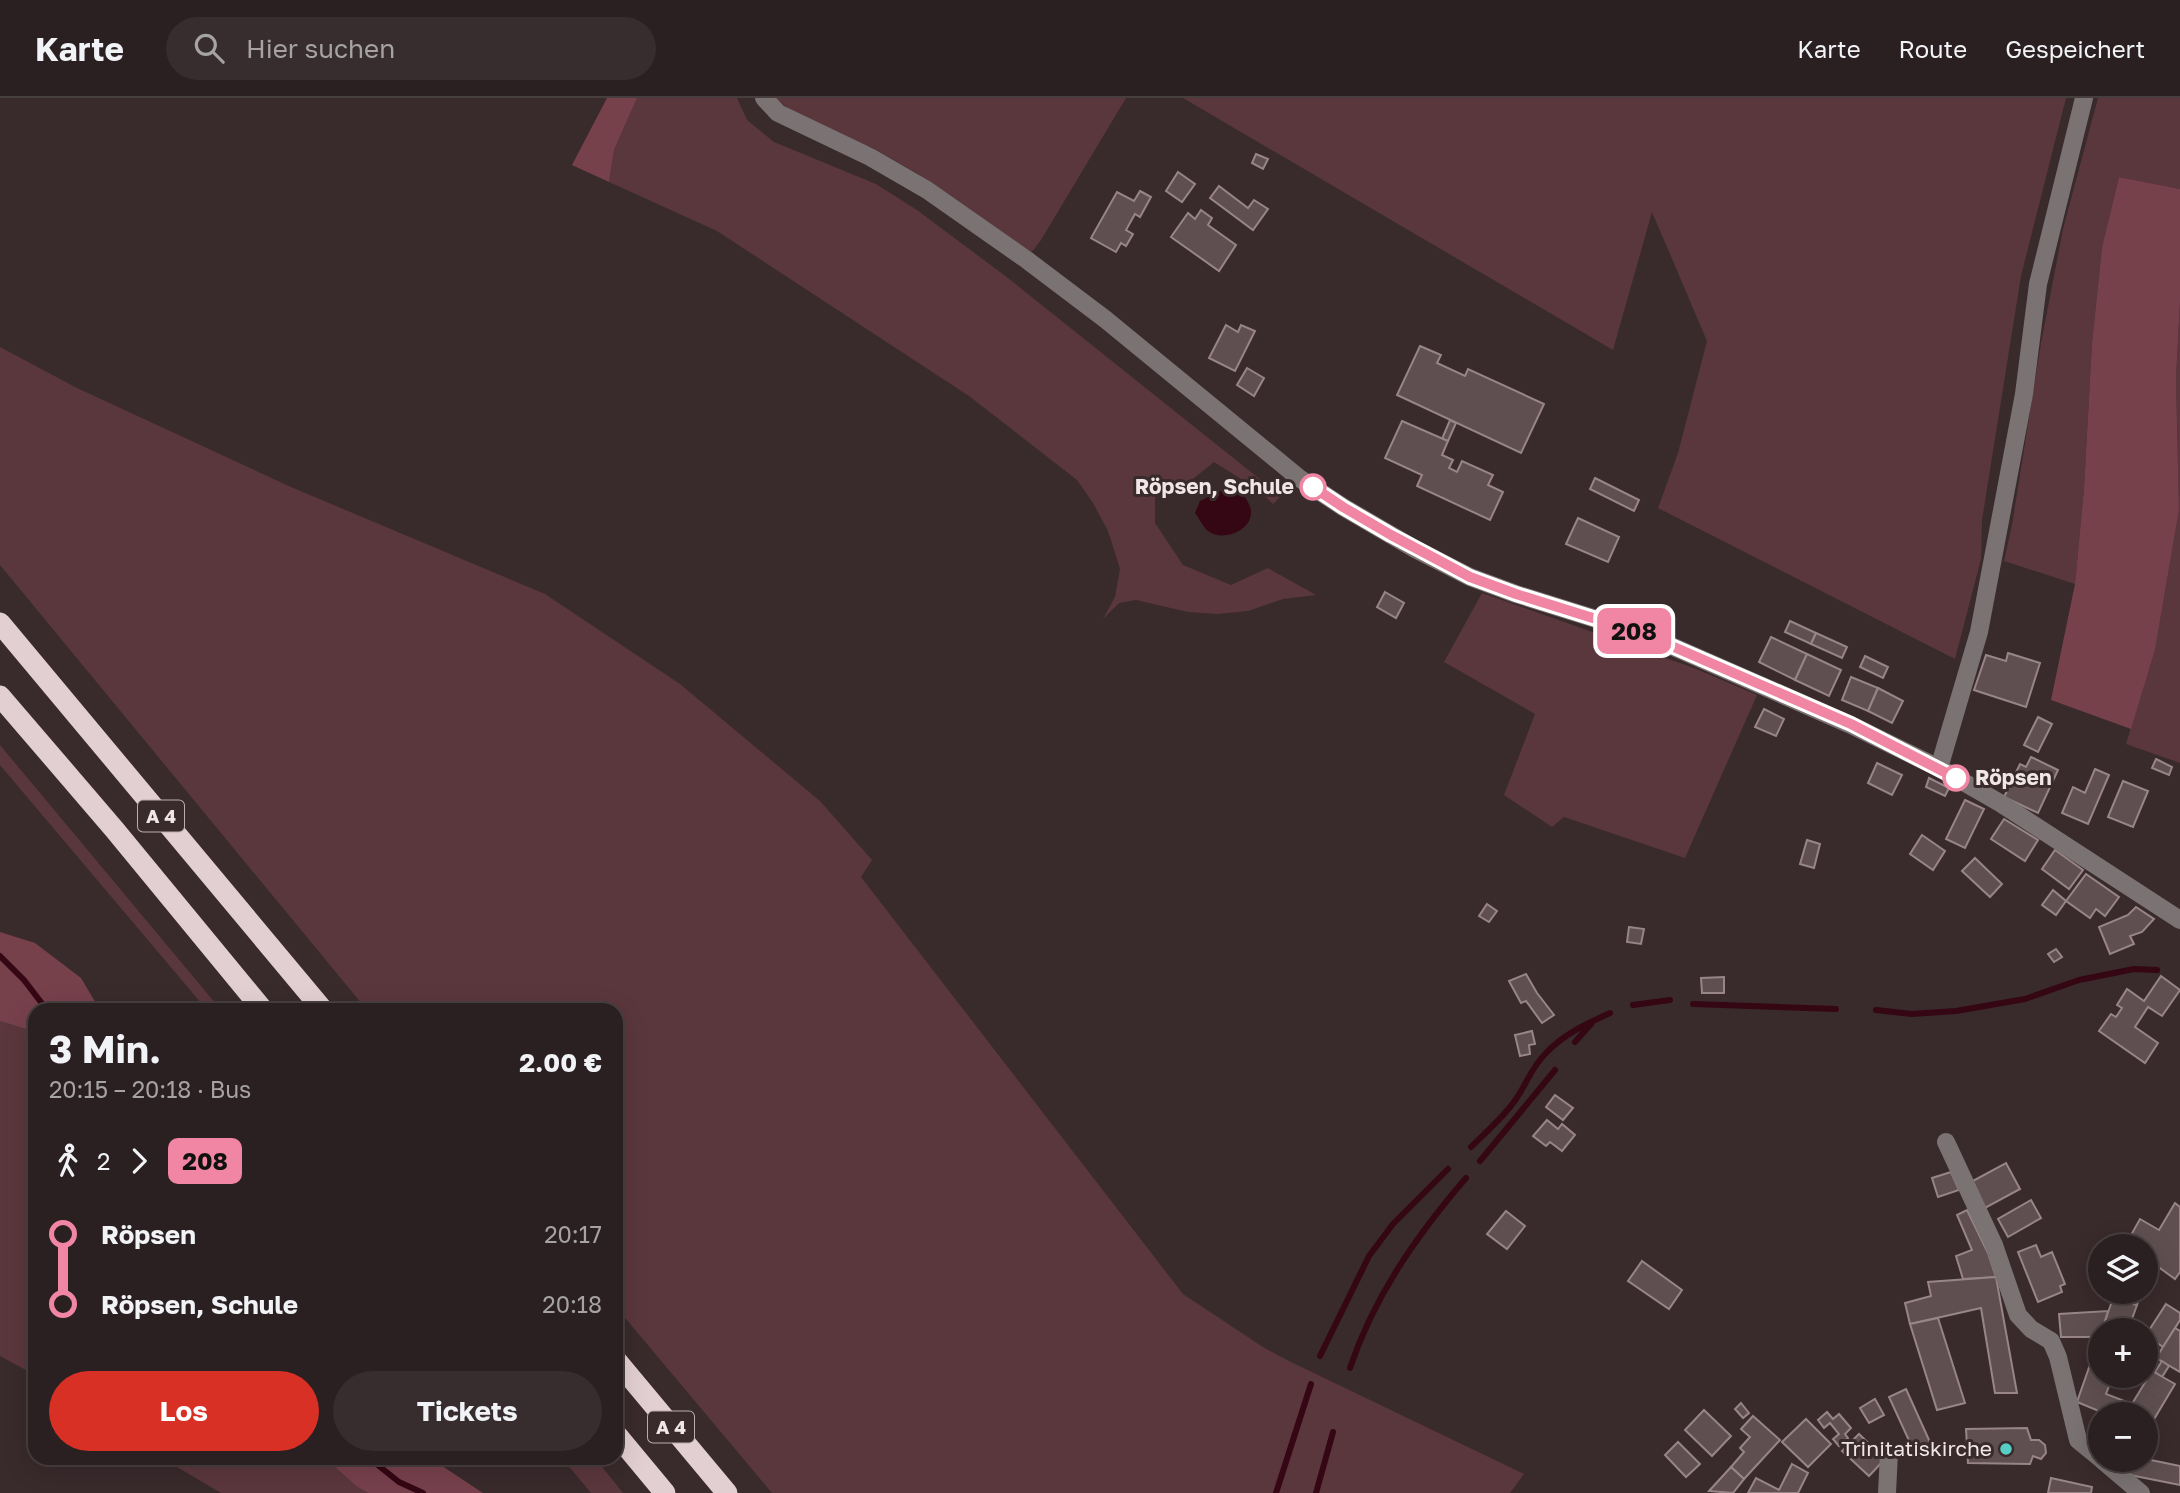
<!DOCTYPE html>
<html lang="de">
<meta charset="utf-8">
<style>
body{margin:0;font-family:"Golos Text",sans-serif;background:#372d2e;color:#f1f3f6;height:100vh;display:flex;flex-direction:column;font-size:26px;white-space:nowrap}
*{box-sizing:border-box;margin:0}
p{font-size:23px;color:#a6a3a5}
.icon{flex:none;width:38px;height:38px;fill:none;stroke:currentColor;stroke-width:2;stroke-linecap:round;stroke-linejoin:round}
.map{position:relative;flex:1;overflow:hidden}
.details{position:absolute;left:28px;top:905px;width:595px;height:462px;display:flex;flex-direction:column;background:#2b2021;border-radius:21px;box-shadow:0 7px 28px #0002,0 0 0 2px #473e3f}
.details>*{flex:none}
.badge{padding:0 14px;border-radius:10px;font-size:24px;line-height:46px}
.tools{position:absolute;left:2088px;top:1136px;display:grid;gap:14px}
.tools a{display:grid;place-items:center;width:70px;height:70px;border-radius:50%;background:#2b2021;box-shadow:0 7px 28px #0002,0 0 0 2px #473e3f;font-size:35px}
.map>.badge{position:absolute;translate:-50% -50%;box-shadow:0 0 0 4px #fff}
.legs{display:flex;align-items:center;gap:10px;height:77px;padding:0 21px;font-size:23px}
.legs p{margin-inline-start:auto}
.head{display:flex;align-items:center;justify-content:space-between;height:119px;padding:0 21px}
h1{font-size:38px;font-weight:700;line-height:52px}
.primary-button{display:flex;gap:14px;margin-top:auto;padding:14px 21px}
.primary-button a{flex:1;height:80px;border-radius:42px;background:#d93025;color:#fff;font-size:28px;font-weight:700;line-height:80px;text-align:center}
.primary-button a+a{background:#372d2e;color:#f1f3f6}
ul{padding:0 21px;list-style:none}
li{display:flex;align-items:center;gap:24px;height:70px;font-size:26px}
li i{display:grid;place-items:center;width:10px;height:100%;margin:0 9px;background:currentColor}
li i::after{content:'';width:18px;height:18px;margin:-9px;border:5px solid;border-radius:50%;background:#2b2021}
li p{margin-inline-start:auto}
li:first-child i{background:linear-gradient(#0000 50%,currentColor 0)}
li:last-child i{background:linear-gradient(currentColor 50%,#0000 0)}
header{display:flex;align-items:center;gap:42px;box-sizing:border-box;height:98px;padding:0 35px;background:#2b2021;border-bottom:2px solid #473e3f}
header strong{font-size:33px}
nav{display:flex;gap:38px;margin-inline-start:auto;font-size:24px}
.search{width:490px;height:63px;background:#372d2e;display:flex;align-items:center;gap:18px;box-sizing:border-box;padding:0 24px;border-radius:38px;color:#a6a3a5;font-size:26px}
.map>svg:first-child{display:block}
.green{fill:#5a373d}
.forest{fill:#77414c}
.water{fill:#350614}
.lines{fill:none;stroke-linecap:round;stroke-linejoin:round}
.stream{stroke:#350614;stroke-width:6}
.building{fill:#5f4f51;stroke:#978588;stroke-width:2}
.minor{stroke:#7a7273;stroke-width:18}
.highway{stroke:#e2cfd2;stroke-width:21}
.line-1-casing{stroke:#fff;stroke-width:16}
.line-1{stroke:#f086a3;stroke-width:10}
.stop-1-dot{fill:#fff;stroke:#f086a3;stroke-width:3.5}
.poi-dot{fill:#56cec4;stroke:#392a2c;stroke-width:2.5}
.labels{text-anchor:middle;stroke-width:6;stroke-linejoin:round;paint-order:stroke}
.shield{fill:#392a2c;stroke:#b9aeaf;stroke-width:2}
.shield-label{font-size:19px;font-weight:bold;fill:#f0e6e7}
.stop-label{font-size:21px;font-weight:bold;fill:#f0e6e7;stroke:#392a2c;text-anchor:end}
.poi-label{font-size:21px;fill:#f0e6e7;stroke:#392a2c;text-anchor:end}
</style>
<header>
<strong>Karte</strong>
<div class="search"><svg class="icon" aria-label="search" viewBox="0 0 24 24"><circle cx="10" cy="10" r="6"/><path d="M15 15l6 6"/></svg>Hier suchen</div>
<nav><a>Karte</a><a>Route</a><a>Gespeichert</a></nav>
</header>
<div class="map">
<svg width="2180" height="1395" viewBox="0 0 2180 1395">
<rect width="100%" height="100%" fill="#392a2c"/>
<g class="green">
<polygon points="637,0 737,0 747,22 774,44 876,86 917,112 1008,180 1281,398 1273,406 1257,391 1214,364 1183,389 1163,387 1155,400 1155,425 1183,467 1231,487 1268,470 1316,497 1283,501 1248,513 1218,516 1188,514 1136,502 1119,505 1103,521 1115,499 1120,471 1108,433 1093,405 1077,382 969,298 717,133 609,84 614,52"/>
<polygon points="775,0 1126,0 1041,142 1030,156 918,76 873,50 822,31 802,21"/>
<polygon points="1183,0 2066,0 2021,178 1982,422 1981,461 1955,561 1658,410 1678,355 1707,243 1652,114 1613,252"/>
<polygon points="2098,0 2180,0 2180,91 2119,79 2102,149 2092,245 2084,390 2075,486 2004,463 2012,427 2041,245 2063,131"/>
<polygon points="2180,203 2180,665 2126,646 2155,552 2179,412 2176,281"/>
<polygon points="0,249 77,290 291,389 545,496 680,586 820,703 872,762 861,779 1183,1196 1266,1251 1293,1265 1524,1376 1510,1395 772,1395 616,1209 616,912 367,912 0,467"/>
<polygon points="1482,495 1694,570 1757,597 1685,760 1564,719 1552,729 1504,697 1535,616 1444,564"/>
<polygon points="0,647 221,912 207,912 0,667"/>
<polygon points="0,923 32,933 35,937 35,1277 0,1258"/>
<polygon points="162,1360 325,1360 356,1388 368,1395 221,1395"/>
<polygon points="562,1360 595,1360 623,1395 591,1395"/>
</g>
<g class="forest">
<polygon points="607,0 637,0 614,52 609,84 572,67"/>
<polygon points="2119,79 2180,91 2180,203 2176,281 2179,412 2155,552 2131,631 2051,602 2075,486 2084,390 2092,245 2102,149"/>
<polygon points="0,834 35,845 81,880 100,912 35,912 35,937 32,933 0,923"/>
<polygon points="325,1360 430,1360 483,1395 368,1395 356,1388"/>
</g>
<path class="water" d="M1223,392L1245,399C1249,406 1253,412 1250,420C1246,435 1220,443 1208,433C1203,429 1199,420 1195,415L1200,403Z"/>
<g class="lines">
<g class="stream">
<polyline points="0,858 24,882 47,912"/>
<polyline points="1693,906 1836,911"/>
<polyline points="1633,907 1670,902"/>
<polyline points="1876,912 1912,916 1956,913 2025,901 2079,882 2134,871 2157,872"/>
<polyline points="1575,944 1591,926"/>
<path d="M1471,1049C1486,1034 1504,1019 1516,1001C1527,985 1531,970 1546,955C1564,936 1586,926 1610,915"/>
<polyline points="1480,1063 1555,972"/>
<polyline points="1320,1258 1369,1158 1393,1126 1448,1071"/>
<path d="M1350,1270C1374,1198 1417,1137 1466,1080"/>
<polyline points="369,1360 399,1384 423,1395"/>
<polyline points="1276,1395 1311,1286"/>
<polyline points="1316,1395 1333,1334"/>
</g>
</g>
<g class="building">
<polygon points="1256,56 1268,61 1263,71 1252,65"/>
<polygon points="1178,74 1195,86 1182,104 1166,93"/>
<polygon points="1219,88 1248,110 1254,102 1268,111 1253,132 1210,100"/>
<polygon points="1140,93 1151,99 1140,119 1135,116 1126,132 1133,136 1126,148 1121,145 1116,154 1091,140 1117,94 1134,103"/>
<polygon points="1201,112 1212,120 1208,127 1236,147 1219,173 1171,139 1188,115 1195,121"/>
<polygon points="1226,227 1238,234 1241,227 1255,233 1235,273 1209,260"/>
<polygon points="1420,248 1441,257 1437,265 1465,278 1468,271 1544,306 1521,355 1397,297"/>
<polygon points="1247,270 1264,280 1254,298 1237,287"/>
<polygon points="1450,322 1456,325 1448,343 1442,341"/>
<polygon points="1402,323 1448,343 1442,357 1453,362 1449,370 1457,374 1462,363 1493,377 1488,387 1503,394 1490,422 1417,388 1422,377 1385,360"/>
<polygon points="1595,380 1639,402 1634,413 1590,391"/>
<polygon points="1578,420 1619,439 1608,464 1566,446"/>
<polygon points="1385,494 1404,505 1396,520 1377,509"/>
<polygon points="1790,523 1816,535 1811,546 1785,534"/>
<polygon points="1816,535 1847,549 1842,560 1811,546"/>
<polygon points="1771,539 1807,556 1795,582 1759,564"/>
<polygon points="2008,555 2040,565 2026,609 1974,592 1986,557 2006,563"/>
<polygon points="1807,556 1841,572 1829,598 1795,582"/>
<polygon points="1865,558 1888,569 1883,580 1860,569"/>
<polygon points="1851,579 1878,590 1868,613 1842,602"/>
<polygon points="1878,590 1903,603 1892,625 1868,613"/>
<polygon points="1764,611 1784,621 1776,638 1755,629"/>
<polygon points="2038,619 2052,626 2038,654 2024,647"/>
<polygon points="2031,659 2058,672 2038,715 2004,699 2020,666 2026,669"/>
<polygon points="2156,661 2172,669 2169,677 2152,670"/>
<polygon points="1877,665 1902,677 1892,697 1868,685"/>
<polygon points="2095,671 2109,677 2088,726 2062,715 2073,689 2085,695"/>
<polygon points="1929,680 1949,690 1945,698 1926,689"/>
<polygon points="2123,683 2148,693 2133,729 2108,719"/>
<polygon points="1965,702 1984,711 1965,750 1946,741"/>
<polygon points="2004,721 2038,742 2025,763 1991,741"/>
<polygon points="1922,737 1945,753 1933,772 1910,756"/>
<polygon points="1807,742 1820,746 1814,770 1800,766"/>
<polygon points="2055,752 2083,772 2069,791 2042,771"/>
<polygon points="1975,760 2002,786 1990,799 1962,773"/>
<polygon points="2086,776 2119,799 2105,818 2096,811 2090,820 2066,803"/>
<polygon points="2053,792 2066,803 2056,817 2042,807"/>
<polygon points="1487,806 1497,813 1489,824 1479,818"/>
<polygon points="2136,809 2154,821 2142,834 2130,838 2134,846 2110,856 2099,829 2128,817"/>
<polygon points="1629,829 1644,831 1641,846 1627,844"/>
<polygon points="2056,851 2062,859 2054,864 2048,856"/>
<polygon points="1526,876 1537,895 1554,917 1542,925 1526,903 1521,905 1509,883"/>
<polygon points="2161,878 2180,892 2162,918 2148,909 2135,929 2158,945 2145,965 2099,933 2111,916 2116,919 2122,910 2117,907 2127,891 2144,903"/>
<polygon points="1724,879 1724,895 1702,895 1701,880"/>
<polygon points="1532,933 1535,946 1529,947 1530,956 1520,958 1515,937"/>
<polygon points="1555,997 1573,1010 1563,1022 1546,1009"/>
<polygon points="1547,1022 1558,1031 1562,1026 1575,1037 1562,1053 1550,1044 1546,1048 1533,1038"/>
<polygon points="2006,1065 2020,1091 1985,1110 1971,1084"/>
<polygon points="1951,1074 1959,1092 1938,1099 1932,1080"/>
<polygon points="2031,1102 2041,1120 2008,1139 1998,1121"/>
<polygon points="2175,1105 2180,1109 2180,1174 2175,1181 2146,1160 2146,1148 2128,1148 2126,1146 2140,1121 2159,1132"/>
<polygon points="1967,1112 1988,1155 1996,1179 1963,1181 1956,1158 1972,1152 1957,1117"/>
<polygon points="1506,1113 1525,1128 1507,1151 1487,1136"/>
<polygon points="2036,1147 2041,1159 2052,1154 2065,1186 2060,1188 2062,1194 2038,1204 2018,1154"/>
<polygon points="1642,1163 1682,1192 1669,1211 1628,1183"/>
<polygon points="1996,1179 2017,1295 1995,1295 1981,1210 1910,1226 1905,1205 1931,1198 1928,1184"/>
<polygon points="2119,1194 2140,1194 2137,1207 2117,1203"/>
<polygon points="2113,1200 2117,1203 2137,1207 2128,1232 2102,1232"/>
<polygon points="2166,1206 2180,1215 2180,1222 2163,1249 2146,1237"/>
<polygon points="2108,1213 2102,1232 2100,1232 2099,1239 2061,1239 2059,1216"/>
<polygon points="1938,1220 1965,1305 1937,1312 1910,1226"/>
<polygon points="2175,1230 2180,1233 2180,1274 2156,1260"/>
<polygon points="2100,1237 2100,1261 2093,1258"/>
<polygon points="2093,1258 2100,1261 2100,1278 2113,1278 2106,1296 2132,1306 2126,1316 2106,1316 2077,1304"/>
<polygon points="2162,1263 2169,1268 2162,1279 2155,1274"/>
<polygon points="2152,1273 2175,1286 2150,1328 2146,1326 2146,1316 2127,1314"/>
<polygon points="1906,1291 1934,1353 1917,1360 1889,1299"/>
<polygon points="1875,1301 1884,1317 1869,1325 1860,1310"/>
<polygon points="1741,1305 1749,1315 1743,1320 1735,1311"/>
<polygon points="1704,1312 1731,1338 1712,1358 1685,1332"/>
<polygon points="1827,1314 1833,1321 1839,1316 1851,1330 1845,1336 1848,1340 1839,1348 1833,1341 1839,1336 1830,1325 1824,1330 1818,1322"/>
<polygon points="1753,1318 1780,1342 1744,1381 1731,1369 1744,1354 1740,1350 1750,1339 1741,1331"/>
<polygon points="1806,1321 1831,1346 1808,1369 1782,1344"/>
<polygon points="2027,1330 2031,1342 2039,1342 2045,1347 2046,1355 2041,1361 2033,1358 2030,1366 1968,1365 1966,1331"/>
<polygon points="1859,1336 1885,1361 1869,1378 1842,1353"/>
<polygon points="1678,1344 1700,1366 1686,1379 1665,1357"/>
<polygon points="2146,1361 2180,1368 2180,1387 2130,1377 2112,1362"/>
<polygon points="1792,1366 1808,1375 1798,1395 1748,1395 1756,1380 1779,1392"/>
<polygon points="1731,1369 1744,1381 1733,1395 1709,1393"/>
<polygon points="2051,1380 2092,1389 2091,1395 2048,1395"/>
</g>
<g class="lines">
<g class="minor">
<polyline points="764,0 778,15 870,59 927,92 1027,162 1105,221 1299,380 1343,409 1415,451 1470,479 1516,496 1644,536 1851,627 1939,670 2000,705 2180,822"/>
<polyline points="1939,670 1979,534 2024,296 2038,186 2084,0"/>
<polyline points="1946,1044 1994,1147 2018,1217 2031,1231 2051,1243 2058,1259 2078,1342 2100,1360"/>
<polyline points="2102,1362 2141,1395"/>
<polyline points="1887,1395 1889,1355"/>
</g>
<g class="highway">
<polyline points="0,525 323,912"/>
<polyline points="0,598 114,731 263,912"/>
<polyline points="616,1262 727,1395"/>
<polyline points="616,1336 665,1395"/>
</g>
</g>
<g class="lines">
<defs>
<polyline id="line-1" points="1313,389 1343,409 1391,437 1470,479 1516,496 1644,536 1851,626 1956,680"/>
</defs>
<use href="#line-1" class="line-1-casing"/>
<use href="#line-1" class="line-1"/>
</g>
<g class="stop-1-dot">
<circle cx="1313" cy="389" r="12"/>
<circle cx="1956" cy="680" r="12"/>
</g>
<circle class="poi-dot" cx="2006" cy="1351" r="7"/>
<g class="labels">
<g class="shield">
<rect x="138" y="702.5" width="46" height="31" rx="5"/>
<rect x="648" y="1313.5" width="46" height="31" rx="5"/>
</g>
<g class="shield-label">
<text x="161" y="725">A 4</text>
<text x="671" y="1336">A 4</text>
</g>
<g class="stop-label">
<text x="1294" y="396">Röpsen, Schule</text>
<text x="1975" y="687" text-anchor="start">Röpsen</text>
</g>
<g class="poi-label">
<text x="1992" y="1358">Trinitatiskirche</text>
</g>
</g>
</svg>
<div class="tools">
<a><svg class="icon" aria-label="layers" viewBox="0 0 24 24"><path d="M12 4l9 5-9 5-9-5zM3 14l9 5 9-5"/></svg></a>
<a>+</a>
<a>−</a>
</div>
<b class="badge" style="left:1634px;top:533px;background:#f086a3;color:#111">208</b>
<section class="details">
<div class="head"><div><h1>3 Min.</h1><p>20:15 – 20:18 · Bus</p></div><b>2.00 €</b></div>
<div class="legs"><svg class="icon" aria-label="walk" viewBox="0 0 24 24"><circle cx="13" cy="4" r="2"/><path d="M13 8l-2 6 4 7M11 14l-3 7M7 12l3-4h3l4 4"/></svg>2<svg class="icon" aria-label="forward" viewBox="0 0 24 24"><path d="M9 5l7 7-7 7"/></svg><b class="badge" style="background:#f086a3;color:#111">208</b></div>
<ul>
<li><i style="color:#f086a3"></i><b>Röpsen</b><p>20:17</p></li>
<li><i style="color:#f086a3"></i><b>Röpsen, Schule</b><p>20:18</p></li>
</ul>
<div class="primary-button"><a>Los</a><a>Tickets</a></div>
</section>
</div>
